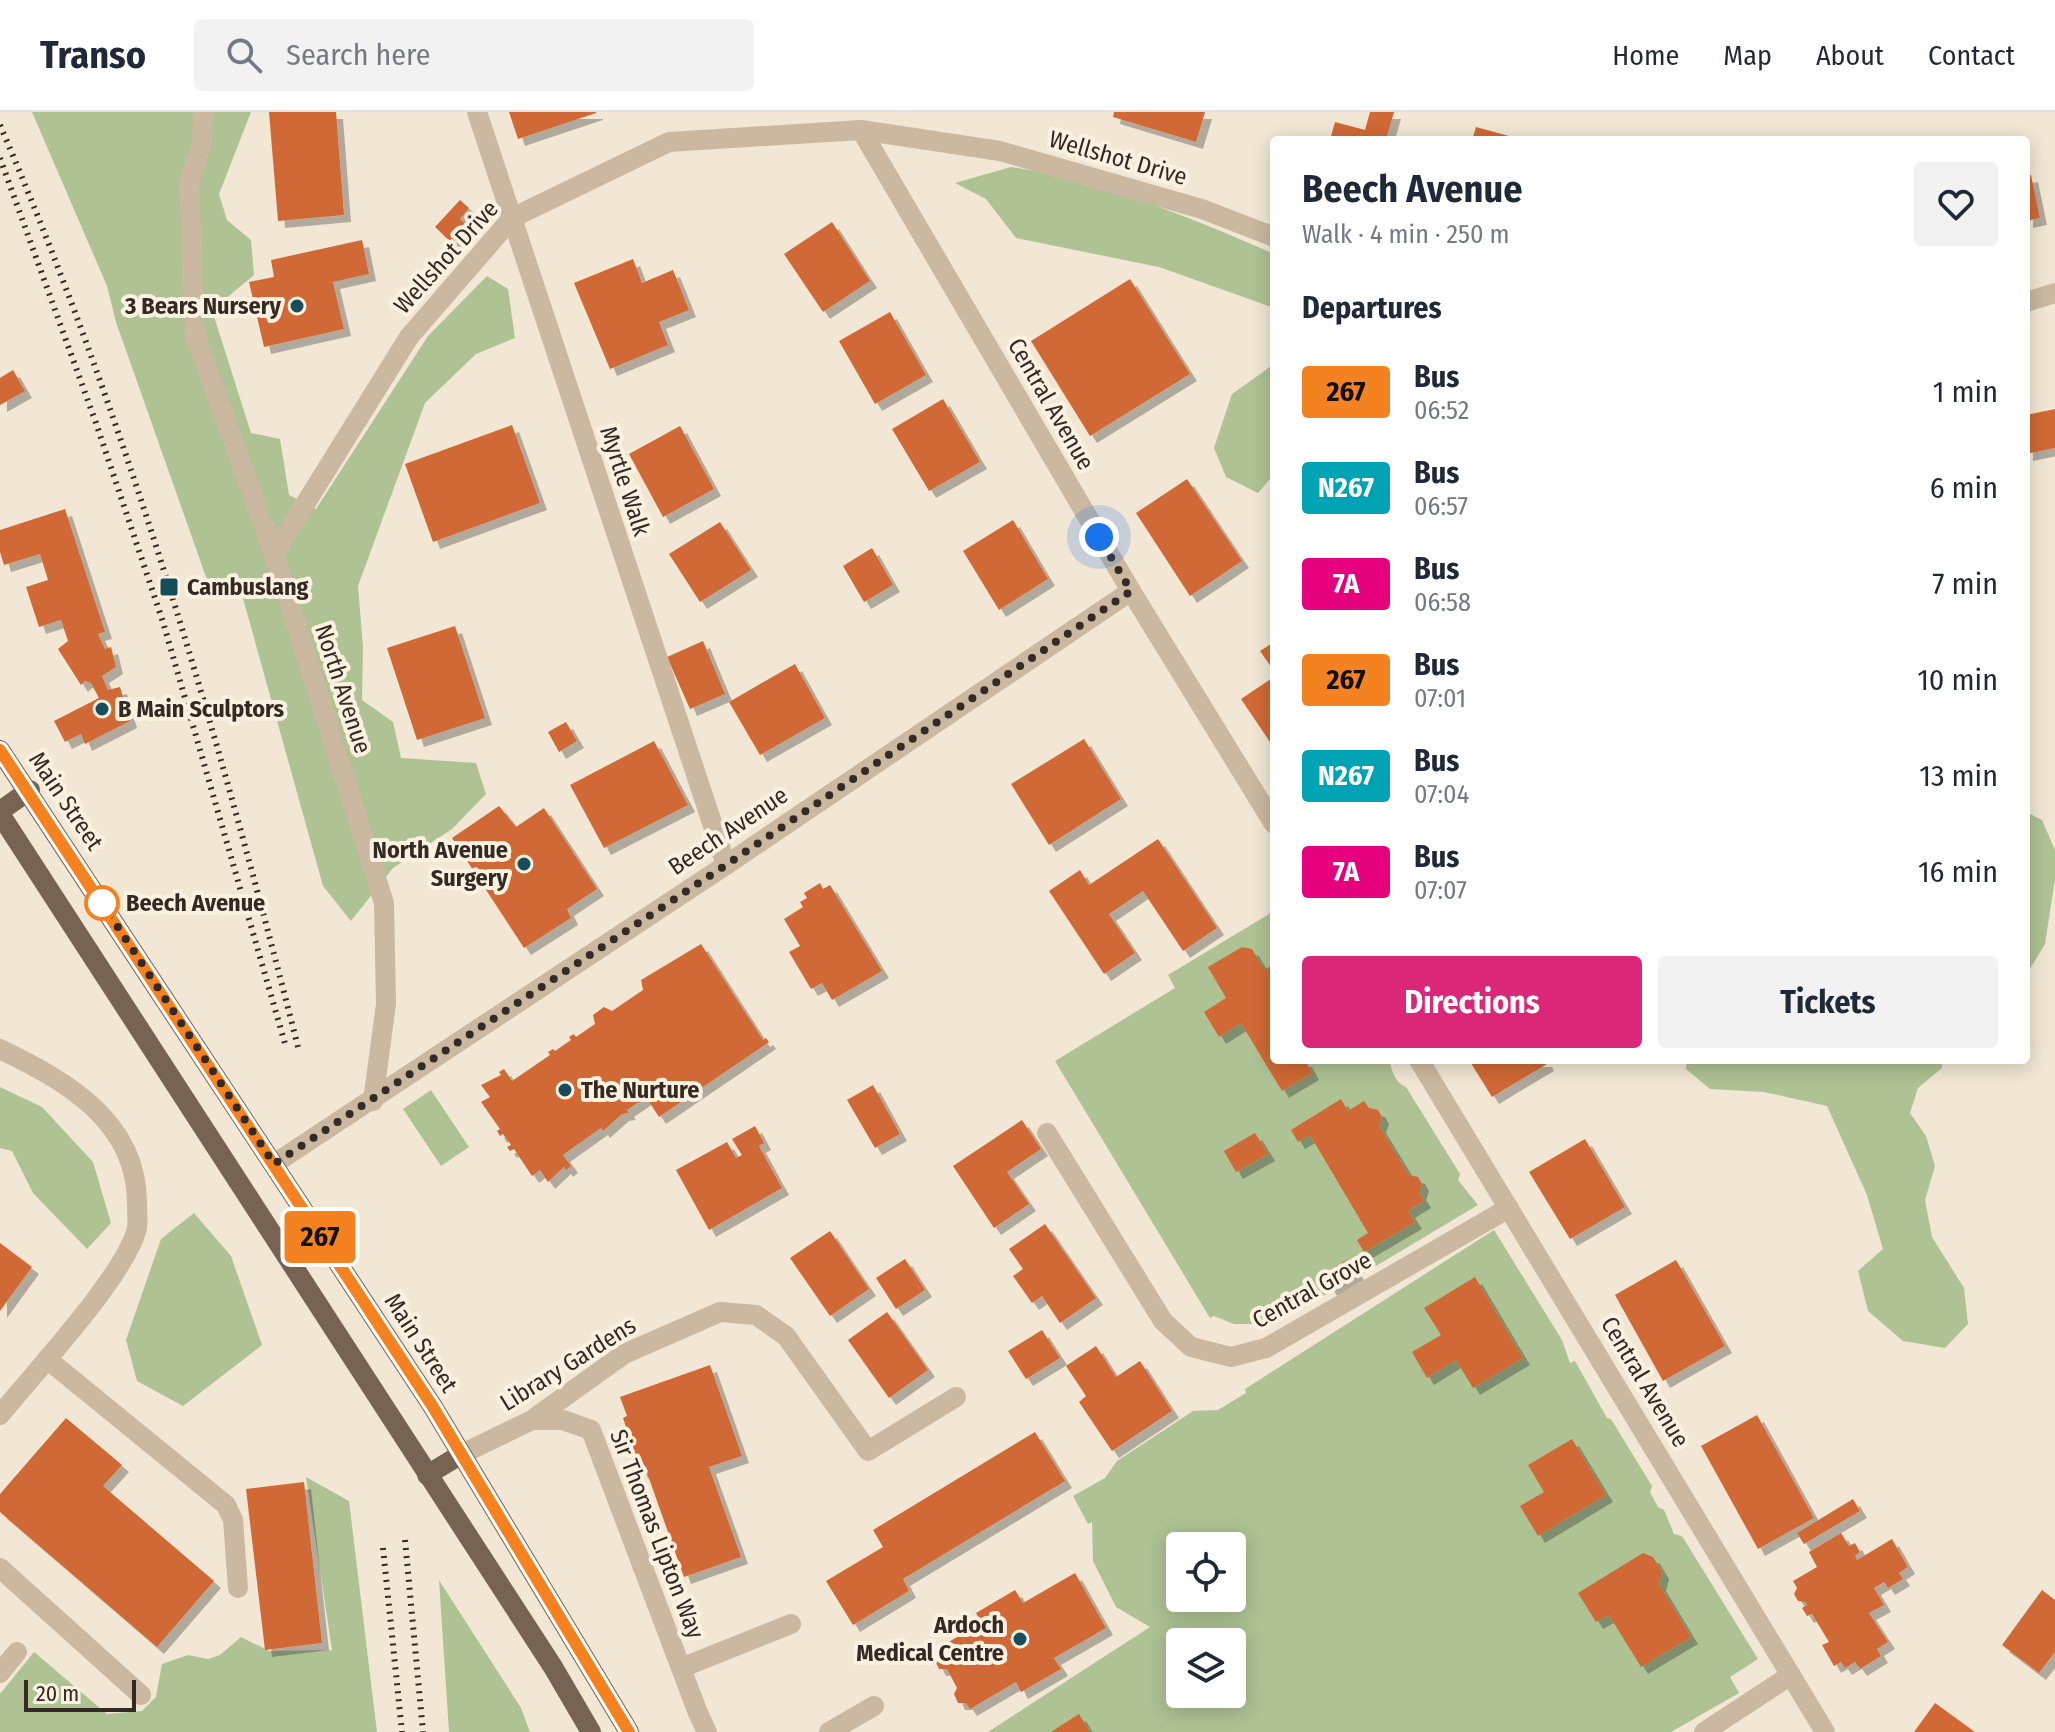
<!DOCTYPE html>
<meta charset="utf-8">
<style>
body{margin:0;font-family:"Fira Sans Condensed",sans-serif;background:#f2f2f3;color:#1f2937;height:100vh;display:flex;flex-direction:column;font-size:30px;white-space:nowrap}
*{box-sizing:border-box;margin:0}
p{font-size:26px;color:#747a83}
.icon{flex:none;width:44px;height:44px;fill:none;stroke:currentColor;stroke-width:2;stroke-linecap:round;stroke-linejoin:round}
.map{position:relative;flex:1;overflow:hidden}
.side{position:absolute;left:1270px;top:24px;width:760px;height:928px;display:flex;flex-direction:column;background:#fff;border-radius:8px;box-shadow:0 4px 20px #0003}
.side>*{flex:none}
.badge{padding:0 16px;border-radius:6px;font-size:28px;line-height:52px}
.fabs{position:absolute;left:1166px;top:1420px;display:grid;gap:16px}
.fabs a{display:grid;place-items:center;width:80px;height:80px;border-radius:8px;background:#fff;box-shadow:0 4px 20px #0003;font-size:40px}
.scale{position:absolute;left:24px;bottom:20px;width:112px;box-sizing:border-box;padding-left:8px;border:4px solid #342a24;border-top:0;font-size:22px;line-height:28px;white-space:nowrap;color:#342a24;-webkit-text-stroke:6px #faf1e0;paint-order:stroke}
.you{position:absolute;width:40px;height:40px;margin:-20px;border:6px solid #fff;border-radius:50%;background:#1a73e8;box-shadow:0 0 0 12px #1a73e833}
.map>.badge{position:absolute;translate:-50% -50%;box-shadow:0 0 0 4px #fff}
h2{padding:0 32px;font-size:30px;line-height:72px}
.round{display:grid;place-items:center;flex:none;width:84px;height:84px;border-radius:8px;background:#f2f2f3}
.summary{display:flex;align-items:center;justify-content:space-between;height:136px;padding:0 32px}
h1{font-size:38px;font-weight:700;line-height:60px}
.primary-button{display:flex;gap:16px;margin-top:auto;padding:16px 32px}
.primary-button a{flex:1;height:92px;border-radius:8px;background:#db2777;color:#fff;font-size:32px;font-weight:700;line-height:92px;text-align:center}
.primary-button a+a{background:#f2f2f3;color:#1f2937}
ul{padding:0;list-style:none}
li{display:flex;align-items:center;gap:24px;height:96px;padding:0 32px}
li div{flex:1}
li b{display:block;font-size:30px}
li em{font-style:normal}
li .badge{min-width:88px;font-weight:700;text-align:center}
header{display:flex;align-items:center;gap:48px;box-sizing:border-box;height:112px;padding:0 40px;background:#fff;border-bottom:2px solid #e0e1e3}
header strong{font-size:38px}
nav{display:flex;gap:44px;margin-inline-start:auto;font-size:28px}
.search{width:560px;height:72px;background:#f2f2f3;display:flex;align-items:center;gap:20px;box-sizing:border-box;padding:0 28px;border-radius:8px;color:#747a83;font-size:30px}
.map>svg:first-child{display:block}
.green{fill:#aec294;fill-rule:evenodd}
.building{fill:#d06934;filter:url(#shadow)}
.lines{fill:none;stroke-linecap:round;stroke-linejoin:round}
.service{stroke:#cbb8a0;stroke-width:20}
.minor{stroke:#cbb8a0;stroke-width:20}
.primary{stroke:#776353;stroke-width:20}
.rail{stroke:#342a24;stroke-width:6;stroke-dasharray:2 6;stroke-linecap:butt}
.line-casing{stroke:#fff;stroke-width:18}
.line{stroke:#f58220;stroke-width:12}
.walk{stroke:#342a24;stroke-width:8;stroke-dasharray:0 14.4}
.poi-dot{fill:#164d58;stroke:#faf1e0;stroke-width:3}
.stop-dot{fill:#fff;stroke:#f58220;stroke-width:4}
.labels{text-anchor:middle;stroke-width:8;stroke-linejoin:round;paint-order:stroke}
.street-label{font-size:24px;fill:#342a24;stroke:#faf1e0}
.poi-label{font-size:24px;font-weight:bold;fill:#342a24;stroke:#faf1e0;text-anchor:end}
.stop-label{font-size:24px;font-weight:bold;fill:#342a24;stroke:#faf1e0;text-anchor:start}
</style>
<header>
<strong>Transo</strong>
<div class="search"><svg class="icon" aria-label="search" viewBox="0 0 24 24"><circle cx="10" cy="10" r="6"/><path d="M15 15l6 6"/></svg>Search here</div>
<nav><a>Home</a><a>Map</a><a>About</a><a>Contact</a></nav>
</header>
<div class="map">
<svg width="2055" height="1620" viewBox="0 0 2055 1620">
<defs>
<filter id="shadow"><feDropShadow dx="7" dy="7" stdDeviation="0" flood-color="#0004"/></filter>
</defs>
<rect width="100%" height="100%" fill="#f2e7d4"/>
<g class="green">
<polygon points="32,0 251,0 219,82 227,108 251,128 254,163 212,198 251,321 280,327 289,383 316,397 428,224 487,164 508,177 515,226 476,242 425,291 358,474 363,535 362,588 393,610 401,646 476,651 486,682 452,717 393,756 351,809 323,774 239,472 212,482 116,210 107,174"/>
<path d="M1011,55C1098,68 1193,106 1274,142V196L1159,155L1016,126L986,87L955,71Z"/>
<polygon points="1274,252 1274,362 1258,381 1226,365 1214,336 1232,282"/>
<polygon points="2026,700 2042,708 2055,738 2055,767 2045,832 2028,860"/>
<path d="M1274,799V948H1390C1391,958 1395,971 1406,975L1460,1062L1458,1068L1478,1093L1341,1175L1265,1212H1234L1214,1204L1210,1206L1055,949L1175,876L1168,863Z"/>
<polygon points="1687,948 1942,948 1942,956 1918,976 1910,1001 1926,1024 1935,1054 1925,1088 1932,1125 1964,1176 1968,1212 1945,1236 1903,1229 1868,1199 1858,1159 1883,1137 1867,1083 1827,994 1764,980 1710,977 1686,957"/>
<polygon points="0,975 42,995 93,1050 111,1111 87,1137 33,1081 12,1039 0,1036"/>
<polygon points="431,978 469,1035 441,1054 403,997"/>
<polygon points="194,1101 231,1144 262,1233 183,1294 137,1269 126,1228 161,1127"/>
<path d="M1494,1118L1562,1228L1570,1251L1575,1249L1607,1306L1611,1307L1652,1374L1650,1380L1658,1395L1664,1398L1674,1422L1682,1424L1758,1547L1730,1565L1739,1581L1671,1620H988L1150,1515L1116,1495L1093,1449L1092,1410L1088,1412L1073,1384L1105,1366L1117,1349L1193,1299L1218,1298L1246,1281L1245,1277ZM1180,1434H1232V1486H1180ZM1180,1530H1232V1582H1180Z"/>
<polygon points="306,1365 349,1389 377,1620 0,1620 0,1582 34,1540 107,1602 142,1599 156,1585 162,1552 188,1543 208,1547 220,1543 241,1525 269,1539 332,1538"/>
<polygon points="439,1468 521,1596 530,1620 449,1620"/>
</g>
<g class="building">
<polygon points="269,0 336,0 344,103 278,109"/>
<polygon points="509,0 596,0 596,1 518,27"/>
<polygon points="1114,0 1205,0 1196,30 1113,5"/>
<polygon points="1370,0 1394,0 1387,24 1397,28 1330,28 1335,10 1365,18"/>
<polygon points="1476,15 1520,27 1519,28 1472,28"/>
<polygon points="2031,63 2040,106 2026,109 2026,64"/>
<polygon points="460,88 469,96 460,107 468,115 452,131 435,115"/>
<polygon points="832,110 870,169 823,200 784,142"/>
<polygon points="362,128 369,162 333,170 344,217 264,235 249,170 274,165 271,148"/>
<polygon points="633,147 642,171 673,158 689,198 659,210 668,233 610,257 574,171"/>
<polygon points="1130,167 1190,262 1090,324 1031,229"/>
<polygon points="890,200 926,263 875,292 839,229"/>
<polygon points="13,258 25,279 0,293 0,266"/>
<polygon points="943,287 980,350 929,379 892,317"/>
<polygon points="2055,297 2055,336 2026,342 2026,303"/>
<polygon points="512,313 540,391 433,430 405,352"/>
<polygon points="680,314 714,377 663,405 629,342"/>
<polygon points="1187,367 1242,449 1190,484 1136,401"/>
<polygon points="65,397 105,520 98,522 105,537 111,535 116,555 102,564 108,578 120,575 130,609 85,632 81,622 65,630 54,609 99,586 91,571 85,569 81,573 58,537 68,529 61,508 39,515 26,475 48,468 40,442 4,453 0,440 0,418"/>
<polygon points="1013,408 1048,467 999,498 963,439"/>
<polygon points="720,410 751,458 700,490 669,442"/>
<polygon points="872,436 893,473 864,490 843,454"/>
<polygon points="455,514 485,606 417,628 387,536"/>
<polygon points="703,529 725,582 690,597 667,545"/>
<polygon points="1274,530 1274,559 1260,539"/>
<polygon points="795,552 825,606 760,643 729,590"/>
<polygon points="1274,565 1274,636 1241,587"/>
<polygon points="566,610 577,629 559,640 548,620"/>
<polygon points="1084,627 1121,687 1049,733 1011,672"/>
<polygon points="654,629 688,693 604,736 570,673"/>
<polygon points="499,694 516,715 544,696 597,777 567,797 571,806 524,836 452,726"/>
<polygon points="1158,727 1217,816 1183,839 1143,779 1109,802 1135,841 1104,862 1049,779 1080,758 1089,773"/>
<polygon points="820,771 823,777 830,773 882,859 832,888 822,871 811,877 789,840 800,834 784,807 803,795 800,790 807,786 804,781"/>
<polygon points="701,832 763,928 766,926 769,930 659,1005 646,985 627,998 629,1001 622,1002 603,1019 601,1016 563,1043 571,1054 566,1058 564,1055 548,1070 540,1058 532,1064 514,1037 510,1039 507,1035 511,1033 503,1022 500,1024 497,1019 500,1017 481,990 490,985 481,973 501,963 499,960 504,957 512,969 550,943 548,940 553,937 555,939 571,928 569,925 574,922 576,925 595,912 593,903 604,895 612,899 643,878 641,868"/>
<polygon points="1242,835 1252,837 1264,858 1274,852 1274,948 1305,948 1312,961 1282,979 1241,911 1219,925 1204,900 1226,886 1208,855"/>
<polygon points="1469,948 1545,948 1547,952 1492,985"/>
<polygon points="873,973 900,1022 875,1036 847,988"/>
<polygon points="1341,987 1348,999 1364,989 1369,996 1378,998 1382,1005 1379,1014 1395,1040 1409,1063 1418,1065 1422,1072 1419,1081 1424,1089 1408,1099 1415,1110 1364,1140 1357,1128 1368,1121 1310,1023 1298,1030 1291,1018"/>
<polygon points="1022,1008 1041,1037 1007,1060 1029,1092 994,1116 953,1054"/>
<polygon points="755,1014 764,1031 759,1034 782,1076 709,1118 676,1058 727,1030 736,1046 742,1043 732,1027"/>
<polygon points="1255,1021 1268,1042 1236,1060 1224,1039"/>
<polygon points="1585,1027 1625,1095 1570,1127 1529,1060"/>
<polygon points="1045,1112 1096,1186 1060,1211 1042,1184 1032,1191 1013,1164 1023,1157 1009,1137"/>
<polygon points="830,1119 869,1177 830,1204 790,1146"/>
<polygon points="0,1131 32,1155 0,1199"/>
<polygon points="905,1147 925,1178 896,1197 876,1166"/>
<polygon points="1348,1147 1357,1161 1330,1177 1322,1163"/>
<polygon points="1676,1148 1725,1234 1663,1269 1615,1183"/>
<polygon points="1475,1165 1523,1246 1473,1276 1456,1248 1427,1266 1412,1240 1441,1223 1424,1196"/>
<polygon points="887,1200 928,1258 889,1286 848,1228"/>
<polygon points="1042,1218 1060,1246 1026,1267 1008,1239"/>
<polygon points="1096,1234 1116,1265 1140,1249 1172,1299 1112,1339 1079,1290 1086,1284 1066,1254"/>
<polygon points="710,1253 742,1344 709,1355 741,1445 684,1465 646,1358 641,1360 623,1306 627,1304 620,1285"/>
<polygon points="1757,1303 1814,1406 1758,1437 1701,1334"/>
<polygon points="66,1306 122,1353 103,1374 214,1469 157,1535 0,1400 0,1382"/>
<polygon points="1035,1320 1065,1369 903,1467 909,1479 853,1513 826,1469 883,1435 873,1418"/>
<polygon points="1572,1327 1606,1383 1538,1424 1520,1394 1544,1380 1528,1353"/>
<polygon points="304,1370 322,1531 265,1538 246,1377"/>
<polygon points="1853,1387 1860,1399 1804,1432 1797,1421"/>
<polygon points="1841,1421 1849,1434 1855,1431 1860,1440 1855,1444 1857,1448 1892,1427 1908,1455 1899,1461 1903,1467 1888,1476 1884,1470 1874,1476 1884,1493 1869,1501 1888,1530 1877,1537 1881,1544 1860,1557 1855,1550 1845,1556 1841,1550 1834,1554 1822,1533 1829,1530 1812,1502 1807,1504 1802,1496 1807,1493 1805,1490 1798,1489 1794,1482 1797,1476 1793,1469 1817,1455 1809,1440"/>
<polygon points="1643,1441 1653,1445 1662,1460 1659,1472 1691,1525 1641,1555 1609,1503 1596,1510 1578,1481"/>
<polygon points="1075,1461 1106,1516 1054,1546 1061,1557 1021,1580 1016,1570 970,1597 966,1591 958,1591 954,1582 957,1576 947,1557 939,1557 935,1549 938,1542 935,1538 981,1511 976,1501 1015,1478 1023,1491"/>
<polygon points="2042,1478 2055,1488 2055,1540 2039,1561 2002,1533"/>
<polygon points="1935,1591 1975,1620 1914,1620"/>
<polygon points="1079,1602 1090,1620 1051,1620"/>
</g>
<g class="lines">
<g class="service">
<polyline points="512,106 726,753"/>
<polyline points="47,1247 226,1393 233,1408 238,1476"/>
<polyline points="0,1456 141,1583"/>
<polyline points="681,1556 791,1512"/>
<polyline points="0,1561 17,1540"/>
<polyline points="698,1601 707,1620"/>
<polyline points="829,1620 874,1594"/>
<polyline points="1704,1620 1791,1563"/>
</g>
<g class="minor">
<polyline points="203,0 202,31 189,71 195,223 274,442 384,791 386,892 373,989"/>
<polyline points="477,0 512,106"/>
<polyline points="861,18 1131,479 1274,712"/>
<polyline points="2026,190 2055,181"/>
<polyline points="274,442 409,225 512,106 669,30 861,18 1000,39 1202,97 1274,125"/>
<path d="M0,937C66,969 137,1009 137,1091C137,1099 138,1109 137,1116C126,1163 33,1262 0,1303"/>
<polyline points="1419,948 1825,1620"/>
<polyline points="1047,1021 1163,1209 1191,1235 1231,1245 1266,1236 1509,1096"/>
<polyline points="274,1052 726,753 1131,479"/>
<polyline points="532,1308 563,1308 591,1318 698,1601"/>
<polyline points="460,1343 532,1308 624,1242 720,1200 756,1203 786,1224 868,1339 956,1285"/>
</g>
<g class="primary">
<polyline points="0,638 433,1295 629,1620"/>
<polyline points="0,699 30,678"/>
<polyline points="0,702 553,1555 591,1620"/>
<polyline points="427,1363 460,1343"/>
</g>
<g class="rail">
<path d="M0,13C128,312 219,624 299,939"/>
<polyline points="0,46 96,311 163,510 286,935"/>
<polyline points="405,1428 423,1620"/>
<polyline points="383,1436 402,1620"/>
</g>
</g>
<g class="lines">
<defs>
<polyline id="line" points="0,638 433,1295 629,1620"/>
</defs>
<use href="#line" class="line-casing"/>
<use href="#line" class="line"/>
<polyline class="walk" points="102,791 274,1052 726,753 1131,479 1099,425"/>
</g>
<g class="poi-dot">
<circle cx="297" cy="194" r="8"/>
<rect x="159" y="465" width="20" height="20" rx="4"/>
<circle cx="102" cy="597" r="8"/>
<circle cx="524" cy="752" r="8"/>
<circle cx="565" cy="978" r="8"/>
<circle cx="1020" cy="1527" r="8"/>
</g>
<circle class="stop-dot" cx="102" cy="791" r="16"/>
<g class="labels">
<g class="street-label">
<text transform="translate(1118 46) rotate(16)" y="8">Wellshot Drive</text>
<text transform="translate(446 145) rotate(-48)" y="8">Wellshot Drive</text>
<text transform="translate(1051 292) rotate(60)" y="8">Central Avenue</text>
<text transform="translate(625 369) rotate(72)" y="8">Myrtle Walk</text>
<text transform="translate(343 577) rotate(72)" y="8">North Avenue</text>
<text transform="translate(66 689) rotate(56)" y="8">Main Street</text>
<text transform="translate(728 719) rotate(-34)" y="8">Beech Avenue</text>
<text transform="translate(1312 1178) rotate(-29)" y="8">Central Grove</text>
<text transform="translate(421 1231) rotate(57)" y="8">Main Street</text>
<text transform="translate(568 1252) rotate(-32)" y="8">Library Gardens</text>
<text transform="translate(1645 1270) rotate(59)" y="8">Central Avenue</text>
<text transform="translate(657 1422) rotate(69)" y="8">Sir Thomas Lipton Way</text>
</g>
<g class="poi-label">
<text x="281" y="202">3 Bears Nursery</text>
<text x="187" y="483" text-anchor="start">Cambuslang</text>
<text x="118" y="605" text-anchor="start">B Main Sculptors</text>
<text x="508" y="746">North Avenue<tspan x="508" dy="28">Surgery</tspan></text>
<text x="581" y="986" text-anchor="start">The Nurture</text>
<text x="1004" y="1521">Ardoch<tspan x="1004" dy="28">Medical Centre</tspan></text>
</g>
<g class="stop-label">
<text x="126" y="799">Beech Avenue</text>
</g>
</g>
</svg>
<div class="fabs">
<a><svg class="icon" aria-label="locate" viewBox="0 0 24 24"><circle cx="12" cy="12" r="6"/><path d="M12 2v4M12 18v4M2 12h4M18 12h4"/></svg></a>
<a><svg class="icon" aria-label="layers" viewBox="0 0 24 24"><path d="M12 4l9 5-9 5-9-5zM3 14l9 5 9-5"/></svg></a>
</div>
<div class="scale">20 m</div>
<div class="you" style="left:1099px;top:425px"></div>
<b class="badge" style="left:320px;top:1125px;background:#f58220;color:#111">267</b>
<section class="side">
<div class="summary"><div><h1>Beech Avenue</h1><p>Walk · 4 min · 250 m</p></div><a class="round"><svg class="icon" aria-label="heart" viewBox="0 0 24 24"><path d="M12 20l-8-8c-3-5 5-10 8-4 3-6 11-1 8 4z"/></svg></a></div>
<h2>Departures</h2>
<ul>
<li><span class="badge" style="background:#f58220;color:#111">267</span><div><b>Bus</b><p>06:52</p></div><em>1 min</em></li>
<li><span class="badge" style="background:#00a3b4;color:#fff">N267</span><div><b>Bus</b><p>06:57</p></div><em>6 min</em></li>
<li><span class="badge" style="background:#e6007e;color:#fff">7A</span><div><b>Bus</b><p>06:58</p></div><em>7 min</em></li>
<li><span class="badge" style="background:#f58220;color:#111">267</span><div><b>Bus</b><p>07:01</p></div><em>10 min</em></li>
<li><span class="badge" style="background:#00a3b4;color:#fff">N267</span><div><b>Bus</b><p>07:04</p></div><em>13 min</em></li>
<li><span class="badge" style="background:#e6007e;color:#fff">7A</span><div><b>Bus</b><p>07:07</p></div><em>16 min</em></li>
</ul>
<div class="primary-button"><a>Directions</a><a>Tickets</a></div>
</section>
</div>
